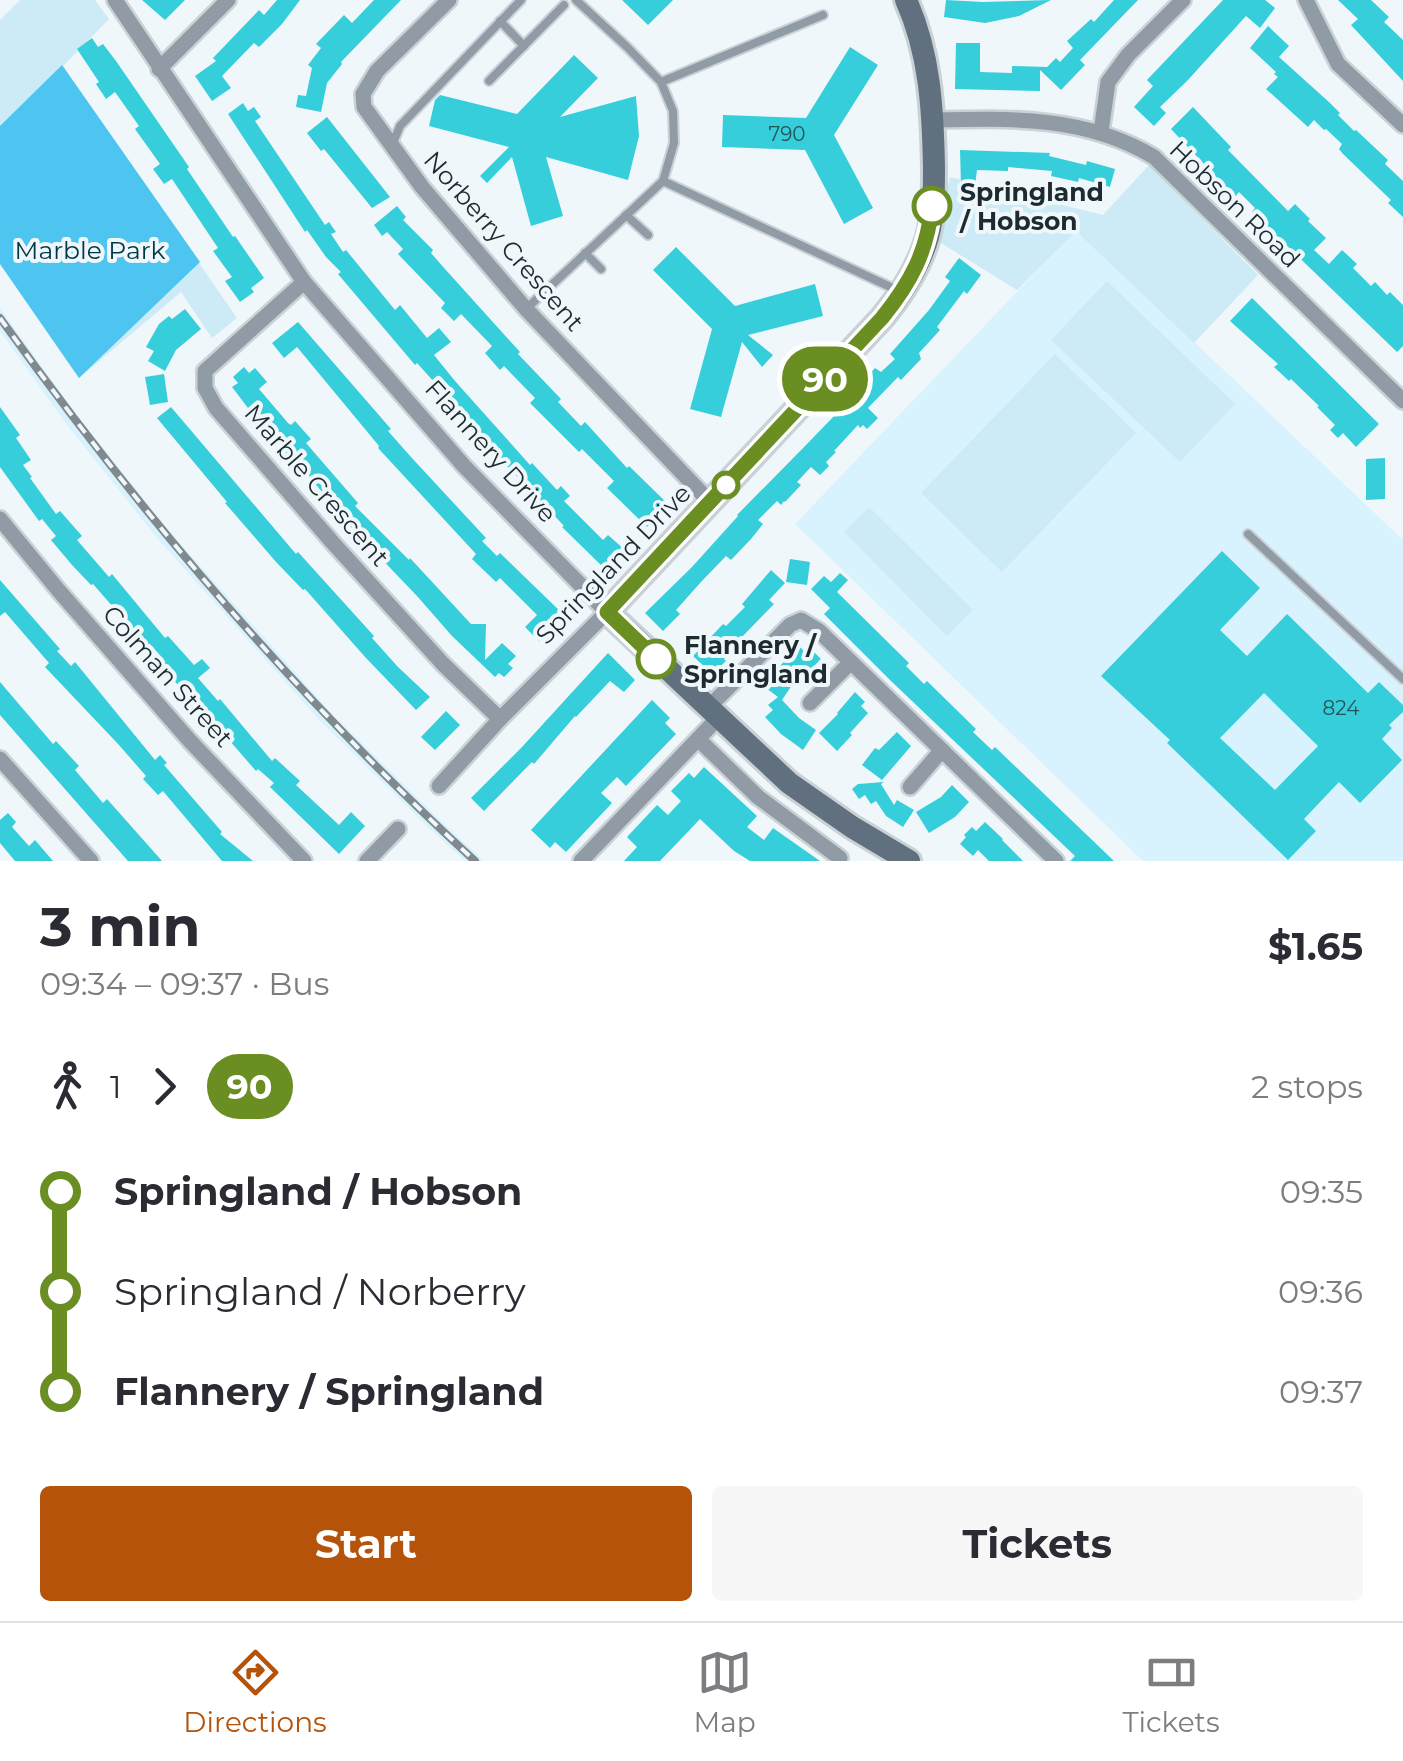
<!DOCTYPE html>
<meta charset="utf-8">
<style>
body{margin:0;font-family:Montserrat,sans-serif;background:#f7f7f7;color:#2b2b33;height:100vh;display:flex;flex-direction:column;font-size:38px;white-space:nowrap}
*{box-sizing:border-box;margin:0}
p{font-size:32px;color:#7c7c81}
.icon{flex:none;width:55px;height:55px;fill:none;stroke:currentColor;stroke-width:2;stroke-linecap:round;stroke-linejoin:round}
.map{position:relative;height:861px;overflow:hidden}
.side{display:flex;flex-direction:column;background:#fff;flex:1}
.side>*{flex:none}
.badge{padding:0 20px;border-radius:32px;font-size:35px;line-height:65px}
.map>.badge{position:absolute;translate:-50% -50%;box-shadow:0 0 0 5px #fff}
.legs{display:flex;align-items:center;gap:15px;height:110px;padding:0 40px;font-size:32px}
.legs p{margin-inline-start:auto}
.summary{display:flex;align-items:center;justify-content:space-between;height:170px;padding:0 40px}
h1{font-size:55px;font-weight:700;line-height:75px}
.action{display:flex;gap:20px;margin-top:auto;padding:20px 40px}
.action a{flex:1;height:115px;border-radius:10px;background:#b45309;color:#fff;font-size:40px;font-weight:700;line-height:115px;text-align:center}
.action a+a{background:#f7f7f7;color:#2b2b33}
ul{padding:0 40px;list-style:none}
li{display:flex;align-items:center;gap:35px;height:100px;font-size:38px}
li i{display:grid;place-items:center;width:15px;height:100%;margin:0 12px;background:currentColor}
li i::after{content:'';width:25px;height:25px;margin:-12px;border:8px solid;border-radius:50%;background:#fff}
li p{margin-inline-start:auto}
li:first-child i{background:linear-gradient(#0000 50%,currentColor 0)}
li:last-child i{background:linear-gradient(currentColor 50%,#0000 0)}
.dock{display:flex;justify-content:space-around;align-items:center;height:140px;border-top:2px solid #e1e1e2;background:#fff;font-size:28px;color:#7c7c81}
.dock a{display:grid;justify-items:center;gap:5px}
.dock .selected{color:#b45309}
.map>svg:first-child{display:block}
.built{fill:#d8f2fe}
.green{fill:#cdeaf7}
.forest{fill:#4dc5f0}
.building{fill:#36ceda;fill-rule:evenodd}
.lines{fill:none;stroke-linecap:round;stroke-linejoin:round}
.lane-casing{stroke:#cad2d6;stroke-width:12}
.street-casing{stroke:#cad2d6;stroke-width:20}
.secondary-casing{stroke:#cad2d6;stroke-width:28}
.lane{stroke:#919ba6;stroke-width:8}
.street{stroke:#919ba6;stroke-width:15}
.secondary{stroke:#61707f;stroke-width:22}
.rail-casing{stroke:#7f898e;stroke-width:8}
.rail{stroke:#f0f7fb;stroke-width:4;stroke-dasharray:11;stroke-linecap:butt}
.line-1-casing{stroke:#fff;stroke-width:22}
.line-1{stroke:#6b8e23;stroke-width:15}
.stop-1-dot{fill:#fff;stroke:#6b8e23;stroke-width:5}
.labels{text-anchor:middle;stroke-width:8;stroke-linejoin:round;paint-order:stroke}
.number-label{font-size:20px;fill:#23545a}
.stop-label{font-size:25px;font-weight:bold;fill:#1d2b30;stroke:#f0f7fb;text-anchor:start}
.street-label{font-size:25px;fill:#1d2b30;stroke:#f0f7fb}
.park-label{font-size:25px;fill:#00384a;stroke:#f0f7fb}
</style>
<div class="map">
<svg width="1403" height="861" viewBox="0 0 1403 861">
<rect width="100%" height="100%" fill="#f0f7fb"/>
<g class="built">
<polygon points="1076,230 1403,540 1403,861 1143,861 795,524"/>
<polygon points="0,308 76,414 169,531 334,716 440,820 484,861 465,861 428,827 322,723 157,538 64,421 0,331"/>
</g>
<g class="green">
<polygon points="20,0 95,0 109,19 63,66 237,318 212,338 181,292 79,378 0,264 0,20"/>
<polygon points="1149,165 1258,275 1194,343 1076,231 1017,290 936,240 950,177 1103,215"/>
<polygon points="1107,281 1235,404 1180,462 1051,340"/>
<polygon points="1055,354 1136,433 1002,572 921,493"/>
<polygon points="869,507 973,610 947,636 844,532"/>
</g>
<polygon class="forest" points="62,65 200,262 79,378 0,264 0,126"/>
<g class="building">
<polygon points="142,0 185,0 165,20"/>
<polygon points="277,0 300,0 282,24 259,47 254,43 222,76 231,88 212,101 195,76 216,61 213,58 259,10 264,15"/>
<polygon points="374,0 401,0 341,62 342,64 327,83 321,112 296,107 298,95 306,96 312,68 308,65 321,48 316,44 344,15 352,23"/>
<polygon points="622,0 673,0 648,25"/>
<polygon points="946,0 983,2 1051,0 1019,16 985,23 944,17"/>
<polygon points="1114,0 1138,0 1080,60 1085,65 1061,90 1040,70 1040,91 955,89 956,43 980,43 980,72 1012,73 1012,66 1047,67 1056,58 1060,62 1073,48 1067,41 1091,19 1094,22"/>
<polygon points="1223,0 1265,0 1275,8 1260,28 1246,16 1187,81 1160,107 1166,113 1154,126 1134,107 1153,86 1147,80"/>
<polygon points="1338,0 1371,0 1389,17 1384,22 1403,40 1403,81 1351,25 1358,19"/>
<polygon points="1268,26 1289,46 1279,57 1330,103 1340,113 1338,115 1354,131 1356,130 1388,160 1385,164 1403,181 1403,217 1388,203 1391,200 1343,154 1339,149 1342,144 1326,129 1324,130 1314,120 1308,127 1266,89 1278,77 1274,74 1276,72 1250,48"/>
<polygon points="92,38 98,47 103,44 116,61 189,167 187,169 233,237 235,236 264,278 251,288 254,292 240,302 225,281 232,277 213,251 218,248 172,179 164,184 153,169 160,164 135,129 139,126 115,92 106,99 96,84 99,82 77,49"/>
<polygon points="850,47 878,65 834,135 873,208 844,224 805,150 722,147 723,115 806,118"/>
<polygon points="574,55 598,78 560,117 636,96 639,136 628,180 546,157 563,216 531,226 512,157 487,183 480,176 509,147 429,126 435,100 440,95 517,114"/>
<polygon points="243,103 248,111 254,107 261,117 255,121 325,225 329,222 336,232 331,234 343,252 346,250 395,310 400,305 427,338 439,328 451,342 434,355 455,381 530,465 532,463 557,490 561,486 570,496 564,501 603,540 608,535 625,550 606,570 562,527 564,526 537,497 477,435 480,433 417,363 415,365 338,274 341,272 326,257 307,230 305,232 228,114"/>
<polygon points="1193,107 1231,147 1228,150 1288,211 1295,204 1310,219 1308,221 1326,238 1314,250 1329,264 1342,250 1357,264 1353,268 1371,286 1375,282 1387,295 1390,292 1403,305 1403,346 1397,352 1252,212 1255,208 1239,192 1235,197 1171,129"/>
<polygon points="327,117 390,197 372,208 324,149 321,151 307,133"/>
<polygon points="960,150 1050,153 1049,156 1086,165 1087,161 1115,169 1110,187 1079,178 1078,182 1051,176 1052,171 1008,167 1008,171 977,170 975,186 961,185"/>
<polygon points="397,206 406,217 403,220 433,250 431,253 445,269 520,352 518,354 561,399 558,402 581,426 585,422 627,468 629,466 668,504 647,527 607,488 614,481 582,449 579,452 530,403 535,398 504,366 500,370 485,353 492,346 461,314 454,321 441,308 445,303 398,254 403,249 387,232 382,236 374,225"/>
<polygon points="676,247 735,306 815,284 823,316 748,335 773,355 762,367 742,342 721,417 690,409 712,329 653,270"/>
<polygon points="959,258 981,275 967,294 964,291 937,327 940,330 919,353 921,359 901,380 898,377 868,408 878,418 867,429 863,425 860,428 858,425 834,451 836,452 826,462 829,466 820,475 811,467 797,482 801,485 785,502 784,501 781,505 777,501 758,520 763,524 751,539 731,560 726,556 701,582 676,610 680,614 663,631 645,613 692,567 738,516 737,515 807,444 836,414 834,412 875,368 881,372 895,359 890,354 929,310 950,281 945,277"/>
<polygon points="1252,298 1379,424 1356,447 1343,433 1338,438 1330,430 1335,425 1317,407 1319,406 1291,379 1289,381 1274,367 1278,364 1230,321"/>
<polygon points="185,309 201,329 176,350 165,371 148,361 154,351 146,347 159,324 169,316 172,319"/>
<polygon points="298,322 391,429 388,431 411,457 486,538 482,541 497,556 500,553 564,615 539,641 525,627 537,615 500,578 496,582 472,559 476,554 378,448 379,446 297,347 284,358 272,343"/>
<polygon points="244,367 249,373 255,368 267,382 259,389 288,423 291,425 295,421 311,439 306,443 358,503 355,506 409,560 410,558 471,624 486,624 485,660 502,643 516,656 508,664 513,668 504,677 499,673 495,677 452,636 417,596 348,524 292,455 290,457 248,408 232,387 238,383 233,377"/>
<polygon points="164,374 168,402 150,405 145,377"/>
<polygon points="0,407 20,435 16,438 31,460 23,465 32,477 30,478 56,514 60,511 82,536 77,540 109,577 112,574 165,638 168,636 194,665 202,659 210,668 198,678 218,701 220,699 272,761 275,758 300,781 296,785 339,825 351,812 365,826 339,854 270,787 274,783 258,769 256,771 202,709 200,711 160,664 164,660 150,644 147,646 93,584 91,585 72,565 51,540 56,536 42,519 39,521 0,467"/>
<polygon points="171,407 296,554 298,552 374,636 372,638 398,667 430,697 416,710 366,658 305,589 303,590 277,563 225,503 227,502 157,418"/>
<polygon points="1385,458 1385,499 1366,500 1366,459"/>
<path d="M1222,551L1260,588L1220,630L1247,656L1287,614L1368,693L1379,682L1403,705V712L1389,725L1392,728L1382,739L1402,760L1360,803L1339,782L1304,819L1316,831L1288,860L1167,743L1170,740L1101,676ZM1264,693L1318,746L1275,790L1220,738Z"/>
<polygon points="790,559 810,562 807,585 786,582"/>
<polygon points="771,570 785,583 769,600 774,604 740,639 724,659 726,661 712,674 693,656 723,624 726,626 745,607 742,604"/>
<polygon points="840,573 848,580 837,592 909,663 906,666 924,684 927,681 976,729 973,732 992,750 995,747 1114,861 1070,861 1075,856 891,681 824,614 830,608 811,589 824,576 831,582"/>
<polygon points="0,580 60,649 57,651 71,666 75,662 155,760 160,755 167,763 164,765 222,832 220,834 253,861 222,861 163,791 158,795 143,779 146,776 119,745 45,667 49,663 5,612 0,616"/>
<polygon points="799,646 806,653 811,649 821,659 801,679 798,676 782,700 799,718 816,730 803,750 781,734 765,717 773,710 768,705 778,697 762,685 775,668 776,670"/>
<polygon points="608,653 635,680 624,692 610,681 576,717 575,716 534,764 532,762 484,811 471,798 522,747"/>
<polygon points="0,682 53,744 56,741 79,766 75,770 103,803 107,799 162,861 128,861 0,715"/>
<polygon points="855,692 865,702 861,706 868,713 850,733 852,735 837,751 819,733 838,714 837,713"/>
<polygon points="652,700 670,718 665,723 676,734 626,786 617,777 601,793 612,803 566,852 555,842 550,848 531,830"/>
<polygon points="446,711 460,725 435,750 421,737"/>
<polygon points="897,732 911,746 882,780 862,765 875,748 879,750"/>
<polygon points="704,767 757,816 747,827 764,840 773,828 820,861 750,861 734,851 700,819 660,861 624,861 637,847 627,837 657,805 668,815 681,801 671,791 689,773 694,778"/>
<polygon points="884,782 881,784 894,805 897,800 914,810 903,827 886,816 876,801 871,804 865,795 859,799 852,789 858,784"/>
<polygon points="952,785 969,802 955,817 929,833 916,812 941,797"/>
<polygon points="8,813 16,822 12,827 29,846 35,840 53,861 15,861 0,843 0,820"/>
<polygon points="985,822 1003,839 1002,840 1023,861 989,861 978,850 973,856 960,844 966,837 964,835 972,827 976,831"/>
</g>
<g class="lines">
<defs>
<g id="lane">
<polyline points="500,21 524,46"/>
<polyline points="489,81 564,5"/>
<polyline points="661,82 823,15"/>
<polyline points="393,143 400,126 521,0"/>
<polyline points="663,181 899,291"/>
<polyline points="626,215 648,235"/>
<polyline points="585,253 601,269"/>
<polyline points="526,309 663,181 674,143 673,111 661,82 627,47 576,0"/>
<polyline points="1248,534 1403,679"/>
</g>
<g id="street">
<polyline points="115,0 304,282 464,466 607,612 500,719 439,786"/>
<polyline points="449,0 377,71 363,94 364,107 422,187 526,309 710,502"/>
<polyline points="1306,0 1338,64 1403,125"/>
<polyline points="159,69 228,0"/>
<path d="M933,120C1010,118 1086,116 1154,157L1403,401"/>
<polyline points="1101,132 1108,82 1128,55 1183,0"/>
<polyline points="304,282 205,371 205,388 216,408 333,543 443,664 500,719"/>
<polyline points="0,519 59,591 190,741 304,861"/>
<polyline points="810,703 851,662"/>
<polyline points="708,708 790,625 801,620 819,631 1056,861"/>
<polyline points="698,739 758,797 840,858"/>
<polyline points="0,759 91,861"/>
<polyline points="910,787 942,750"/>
<polyline points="367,861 398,829"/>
<polyline points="581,861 718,718"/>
</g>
<path id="secondary" d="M906,0C930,53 933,110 934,168C934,190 934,215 928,237C919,268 902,294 882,318L607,612L789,783L852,827L909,861"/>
</defs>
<use href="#lane" class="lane-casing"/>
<use href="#street" class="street-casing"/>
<use href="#secondary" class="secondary-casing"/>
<use href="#lane" class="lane"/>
<use href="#street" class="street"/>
<use href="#secondary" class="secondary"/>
<defs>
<path id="rail" d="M0,318C141,515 296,697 475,861"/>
</defs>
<use href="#rail" class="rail-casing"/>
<use href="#rail" class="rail"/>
</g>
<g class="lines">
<defs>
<path id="line-1" d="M656,659L607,612L882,318C911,282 927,252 932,206"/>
</defs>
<use href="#line-1" class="line-1-casing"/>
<use href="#line-1" class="line-1"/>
</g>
<g class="stop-1-dot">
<circle cx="932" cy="206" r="18"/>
<circle cx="726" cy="485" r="12"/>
<circle cx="656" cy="659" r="18"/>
</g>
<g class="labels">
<g class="number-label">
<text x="787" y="141">790</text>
<text x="1341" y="715">824</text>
</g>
<g class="stop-label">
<text x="960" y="201">Springland<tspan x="960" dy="29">/ Hobson</tspan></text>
<text x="684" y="654">Flannery /<tspan x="684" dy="29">Springland</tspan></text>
</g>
<g class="street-label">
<text transform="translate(1235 204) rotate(44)" y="9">Hobson Road</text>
<text transform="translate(504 241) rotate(49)" y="9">Norberry Crescent</text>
<text transform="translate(491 451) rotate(48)" y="9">Flannery Drive</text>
<text transform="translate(317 485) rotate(49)" y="9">Marble Crescent</text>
<text transform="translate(613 564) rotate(-46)" y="9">Springland Drive</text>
<text transform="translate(168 676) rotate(48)" y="9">Colman Street</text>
</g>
<g class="park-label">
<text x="90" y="259">Marble Park</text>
</g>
</g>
</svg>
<b class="badge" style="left:825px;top:379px;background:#6b8e23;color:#fff">90</b>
</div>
<section class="side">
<div class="summary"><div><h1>3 min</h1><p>09:34 – 09:37 · Bus</p></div><b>$1.65</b></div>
<div class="legs"><svg class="icon" aria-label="walk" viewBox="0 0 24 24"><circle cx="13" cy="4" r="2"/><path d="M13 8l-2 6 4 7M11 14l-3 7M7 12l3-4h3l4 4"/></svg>1<svg class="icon" aria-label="forward" viewBox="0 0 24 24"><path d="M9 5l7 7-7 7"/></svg><b class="badge" style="background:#6b8e23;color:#fff">90</b><p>2 stops</p></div>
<ul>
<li><i style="color:#6b8e23"></i><b>Springland / Hobson</b><p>09:35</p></li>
<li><i style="color:#6b8e23"></i><span>Springland / Norberry</span><p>09:36</p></li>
<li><i style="color:#6b8e23"></i><b>Flannery / Springland</b><p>09:37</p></li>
</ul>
<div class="action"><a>Start</a><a>Tickets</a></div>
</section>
<nav class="dock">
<a class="selected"><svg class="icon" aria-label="directions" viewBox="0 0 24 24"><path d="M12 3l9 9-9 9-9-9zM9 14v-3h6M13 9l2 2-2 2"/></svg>Directions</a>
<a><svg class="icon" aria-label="map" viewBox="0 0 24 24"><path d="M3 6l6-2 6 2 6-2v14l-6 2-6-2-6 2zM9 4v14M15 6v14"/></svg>Map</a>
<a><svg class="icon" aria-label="tickets" viewBox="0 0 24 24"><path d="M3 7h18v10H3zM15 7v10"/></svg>Tickets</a>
</nav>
